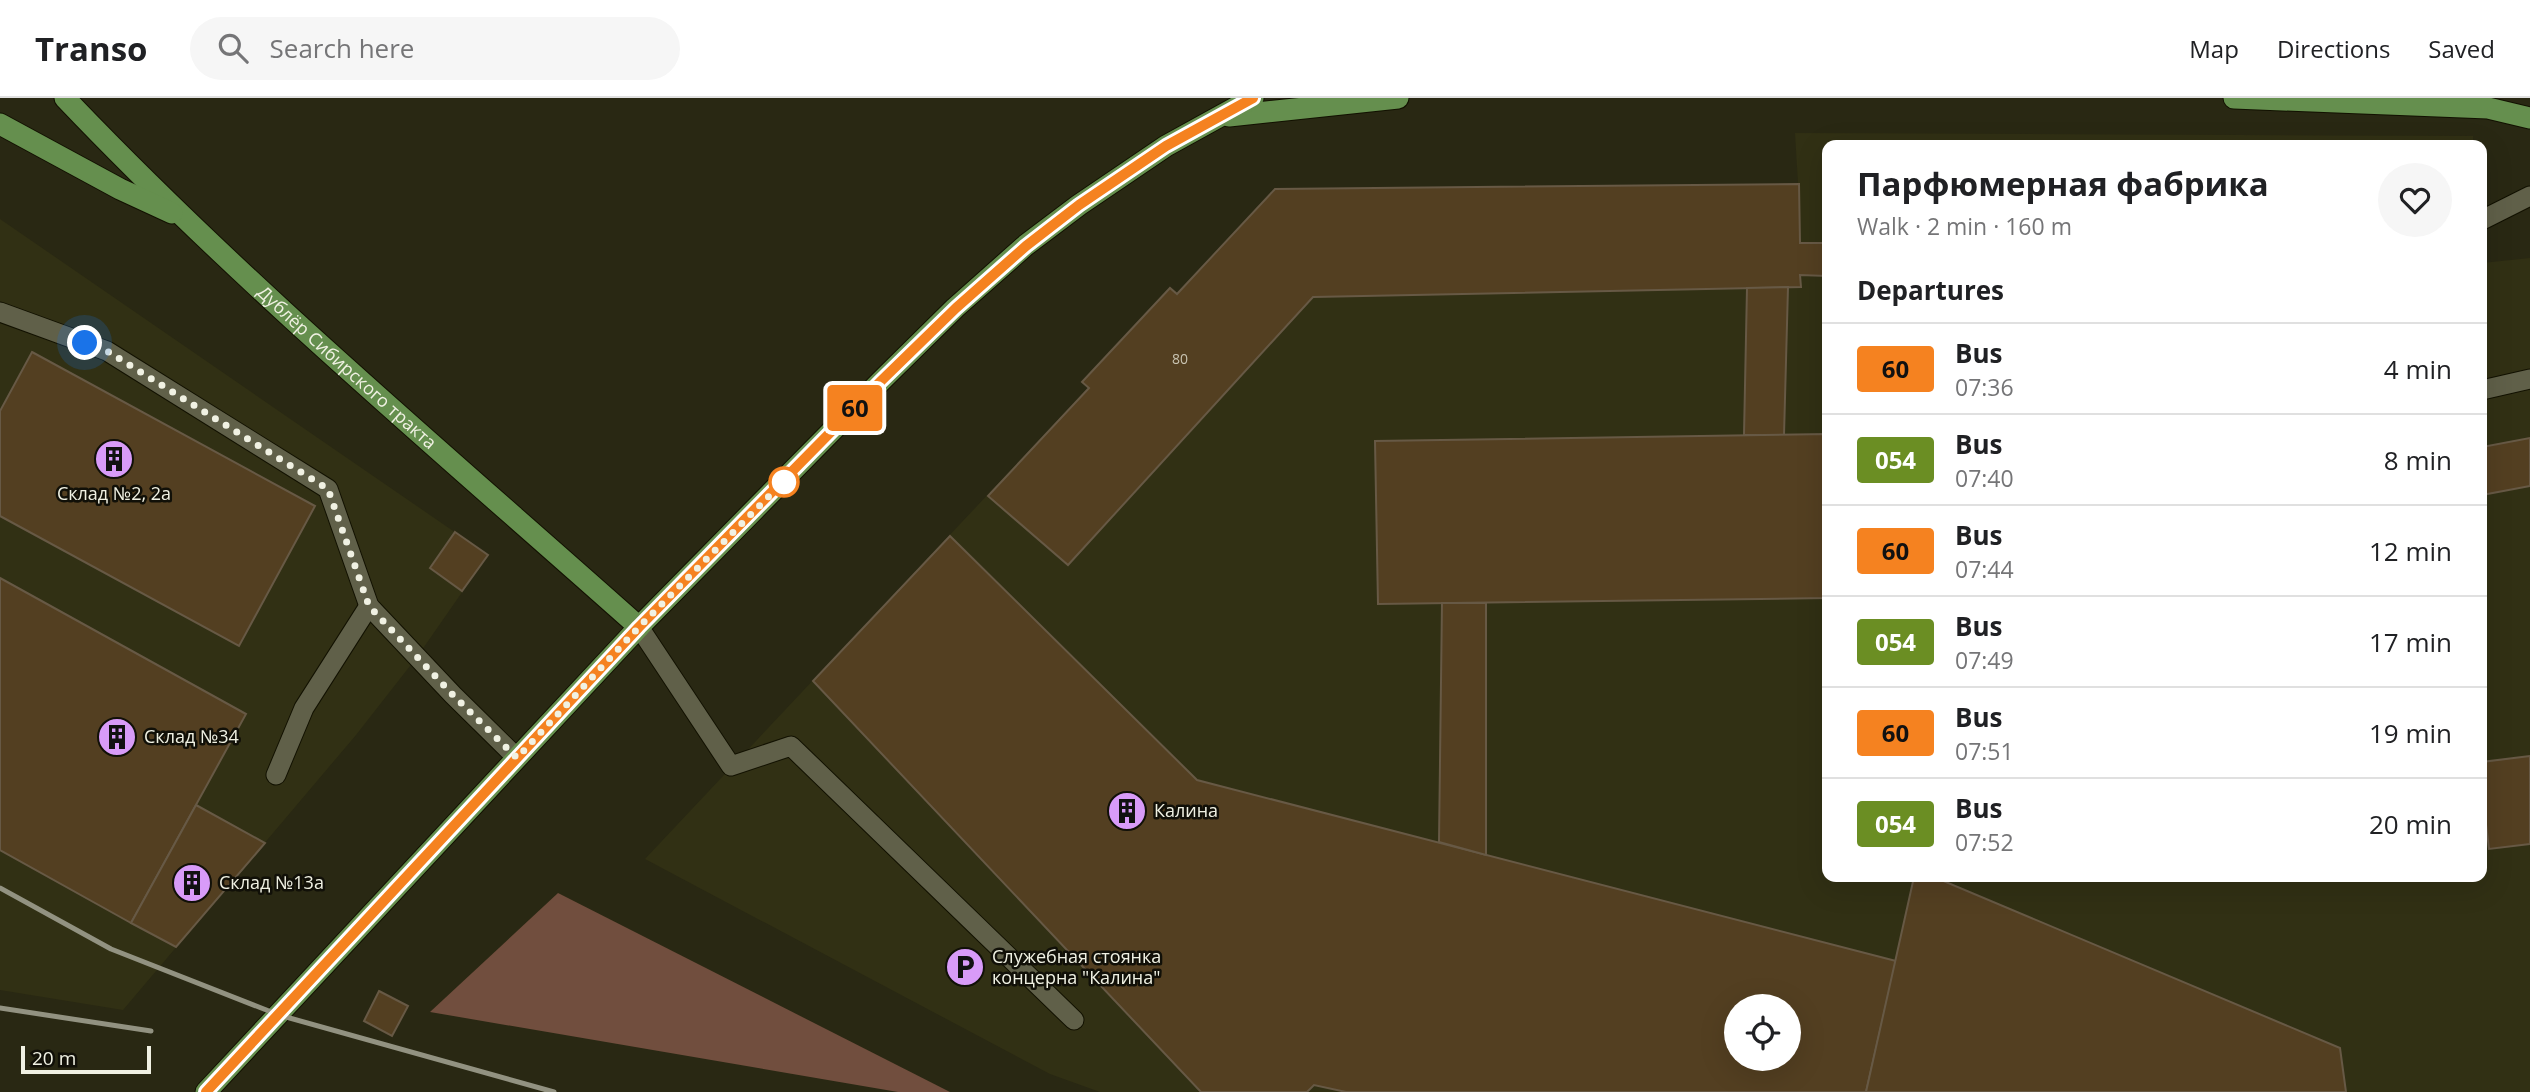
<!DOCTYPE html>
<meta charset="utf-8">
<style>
body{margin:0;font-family:"Open Sans",sans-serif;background:#f6f6f6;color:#202124;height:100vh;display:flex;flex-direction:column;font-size:26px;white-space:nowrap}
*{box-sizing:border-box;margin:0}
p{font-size:23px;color:#757577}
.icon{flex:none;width:38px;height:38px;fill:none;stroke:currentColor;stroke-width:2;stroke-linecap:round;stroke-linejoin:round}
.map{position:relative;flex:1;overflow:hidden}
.panel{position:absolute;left:1822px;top:42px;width:665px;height:742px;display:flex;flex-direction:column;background:#fff;border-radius:14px;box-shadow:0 7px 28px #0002}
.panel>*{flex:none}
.badge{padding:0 14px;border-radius:5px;font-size:24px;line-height:46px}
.buttons{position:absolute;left:1724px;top:896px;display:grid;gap:14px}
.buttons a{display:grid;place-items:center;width:77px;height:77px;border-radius:50%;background:#fff;box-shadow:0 7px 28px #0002;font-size:35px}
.scale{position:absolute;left:21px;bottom:18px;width:130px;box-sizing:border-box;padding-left:7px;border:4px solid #f0f1e3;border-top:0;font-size:19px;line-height:24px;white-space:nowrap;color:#f0f1e3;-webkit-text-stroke:5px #111008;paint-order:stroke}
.you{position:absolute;width:35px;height:35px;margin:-18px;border:5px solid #fff;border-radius:50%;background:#1a73e8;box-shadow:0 0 0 10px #1a73e833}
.map>.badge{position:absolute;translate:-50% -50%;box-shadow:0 0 0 4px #fff}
h2{padding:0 35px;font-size:26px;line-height:63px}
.round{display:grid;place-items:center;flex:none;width:74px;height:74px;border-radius:37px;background:#f6f6f6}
.summary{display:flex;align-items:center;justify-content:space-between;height:119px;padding:0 35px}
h1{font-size:33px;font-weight:700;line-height:52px}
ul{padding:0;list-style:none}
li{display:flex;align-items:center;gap:21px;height:91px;padding:0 35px;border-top:2px solid #e0e0e0}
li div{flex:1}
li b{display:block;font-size:26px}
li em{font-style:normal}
li .badge{min-width:77px;font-weight:700;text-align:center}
header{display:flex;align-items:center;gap:42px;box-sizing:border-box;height:98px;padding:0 35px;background:#fff;border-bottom:2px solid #e0e0e0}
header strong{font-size:33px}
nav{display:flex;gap:38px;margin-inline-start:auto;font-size:24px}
.search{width:490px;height:63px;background:#f6f6f6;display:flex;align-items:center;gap:18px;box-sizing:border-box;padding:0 24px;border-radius:38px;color:#757577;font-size:26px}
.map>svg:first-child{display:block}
.built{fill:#313014;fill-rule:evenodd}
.forest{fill:#714e3e}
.building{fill:#533f21;stroke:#675945;stroke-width:2;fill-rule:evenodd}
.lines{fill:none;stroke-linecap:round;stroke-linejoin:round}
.lane-casing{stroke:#121101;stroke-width:21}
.primary-casing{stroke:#121101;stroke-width:23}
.lane{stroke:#606049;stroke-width:19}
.primary{stroke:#658f4e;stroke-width:21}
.rail{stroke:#929281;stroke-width:5}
.line-casing{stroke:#fff;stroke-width:16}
.line{stroke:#f58220;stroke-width:10}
.walk{stroke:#f0f1e3;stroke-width:7;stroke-dasharray:0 12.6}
.stop-dot{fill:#fff;stroke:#f58220;stroke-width:3.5}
.labels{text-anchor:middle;stroke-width:5;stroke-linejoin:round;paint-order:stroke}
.number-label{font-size:14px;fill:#c9c4b2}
.street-label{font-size:18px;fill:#f0f1e3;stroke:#111008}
.poi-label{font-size:18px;fill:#f0f1e3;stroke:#111008;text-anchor:start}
</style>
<header>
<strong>Transo</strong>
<div class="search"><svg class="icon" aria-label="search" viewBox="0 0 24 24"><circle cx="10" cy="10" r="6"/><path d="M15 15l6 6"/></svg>Search here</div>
<nav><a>Map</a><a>Directions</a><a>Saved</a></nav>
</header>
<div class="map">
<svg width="2530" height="994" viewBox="0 0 2530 994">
<rect width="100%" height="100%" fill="#292813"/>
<g class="built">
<path d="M1795,35L2473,38V47H1827V779H2482V165L2530,160V994H1100L1050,976L645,761L1088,290L1082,284L1170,190L1177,196L1275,91L1798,86ZM1736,908H1788V961H1736Z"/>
<polygon points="0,121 488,457 417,559 356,637 123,912 0,892"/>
</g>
<polygon class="forest" points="558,795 950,994 898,994 430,914"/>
<g class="building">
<rect x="1917" y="46" width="393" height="1"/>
<polygon points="1799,86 1800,145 1827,145 1827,178 1800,177 1801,189 1313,199 1068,467 988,398 1089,290 1082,284 1170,190 1177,196 1275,91"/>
<polygon points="1788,189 1784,337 1744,337 1747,190"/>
<polygon points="32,254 315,408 239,548 0,418 0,313"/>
<polygon points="1827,336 1827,500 1378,506 1375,343"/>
<polygon points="2530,340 2530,388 2482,397 2482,349"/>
<polygon points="455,434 488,457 462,493 430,470"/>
<path d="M950,438L1197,682L1896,863L1866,994H1346L1314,987L1307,994H1201L813,583ZM1736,908H1788V961H1736Z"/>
<polygon points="0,480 246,616 131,825 0,752"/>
<polygon points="1442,505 1486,505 1486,757 1439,744"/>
<polygon points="2530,658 2530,746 2489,751 2482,693 2482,664"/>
<polygon points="196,707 265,745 176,849 131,825"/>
<polygon points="1914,779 1934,779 2340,950 2346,994 1866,994"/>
<polygon points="379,893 408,908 392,938 364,923"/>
</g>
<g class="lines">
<defs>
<g id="lane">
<polyline points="2482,122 2530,98"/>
<polyline points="0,214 107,253 328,391 369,508 453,597 517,660"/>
<polyline points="2482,292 2530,281"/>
<polyline points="639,529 731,668 791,648 1074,922"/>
<polyline points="276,677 304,610 369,508"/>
</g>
<g id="primary">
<path id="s1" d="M65,0C243,187 446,357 639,529"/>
<polyline points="2234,0 2488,10 2530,20"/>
<polyline points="1229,18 1398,0"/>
<polyline points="0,26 120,91 172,115"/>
<polyline points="206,994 639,529 881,283 955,210 1026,147 1079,107 1166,48 1253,0"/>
</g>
</defs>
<use href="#lane" class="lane-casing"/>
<use href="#primary" class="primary-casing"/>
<use href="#lane" class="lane"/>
<use href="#primary" class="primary"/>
<g class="rail">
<polyline points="0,790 111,851 279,917 554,994"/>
<polyline points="0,910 151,933"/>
</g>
</g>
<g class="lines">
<defs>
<polyline id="line" points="206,994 639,529 881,283 956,210 1026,148 1079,107 1166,48 1253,0"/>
</defs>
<use href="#line" class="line-casing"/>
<use href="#line" class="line"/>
<polyline class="walk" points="85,245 107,253 328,391 369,508 453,597 517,660 639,529 788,379 784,384"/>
</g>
<defs>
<symbol id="building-disc" viewBox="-11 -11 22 22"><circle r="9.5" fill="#d89bf8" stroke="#111008"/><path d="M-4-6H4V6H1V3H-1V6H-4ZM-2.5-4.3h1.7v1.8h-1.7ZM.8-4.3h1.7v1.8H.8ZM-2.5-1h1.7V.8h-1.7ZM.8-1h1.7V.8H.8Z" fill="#111"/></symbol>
<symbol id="parking-disc" viewBox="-11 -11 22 22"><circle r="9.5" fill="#d89bf8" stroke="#111008"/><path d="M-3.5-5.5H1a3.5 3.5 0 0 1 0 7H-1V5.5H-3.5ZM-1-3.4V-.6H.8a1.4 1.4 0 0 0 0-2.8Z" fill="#111"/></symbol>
</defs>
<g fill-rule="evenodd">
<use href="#building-disc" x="92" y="339" width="44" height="44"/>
<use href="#building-disc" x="95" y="617" width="44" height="44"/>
<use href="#building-disc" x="1105" y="691" width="44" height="44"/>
<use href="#building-disc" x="170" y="763" width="44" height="44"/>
<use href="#parking-disc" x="943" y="847" width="44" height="44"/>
</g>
<circle class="stop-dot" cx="784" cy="384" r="14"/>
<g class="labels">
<g class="number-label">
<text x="1180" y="266">80</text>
</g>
<g class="street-label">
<text dy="6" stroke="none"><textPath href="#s1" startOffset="390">Дублёр Сибирского тракта</textPath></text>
</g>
<g class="poi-label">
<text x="114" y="402" text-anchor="middle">Склад №2, 2а</text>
<text x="144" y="645">Склад №34</text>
<text x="1154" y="719">Калина</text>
<text x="219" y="791">Склад №13а</text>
<text x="992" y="865">Служебная стоянка<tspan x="992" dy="21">концерна "Калина"</tspan></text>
</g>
</g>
</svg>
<div class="buttons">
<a><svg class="icon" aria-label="locate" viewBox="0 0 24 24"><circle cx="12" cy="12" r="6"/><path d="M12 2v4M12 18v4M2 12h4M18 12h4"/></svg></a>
</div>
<div class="scale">20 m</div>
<div class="you" style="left:85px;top:245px"></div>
<b class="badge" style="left:855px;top:310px;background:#f58220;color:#111">60</b>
<section class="panel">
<div class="summary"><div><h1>Парфюмерная фабрика</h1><p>Walk · 2 min · 160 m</p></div><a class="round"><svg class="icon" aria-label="heart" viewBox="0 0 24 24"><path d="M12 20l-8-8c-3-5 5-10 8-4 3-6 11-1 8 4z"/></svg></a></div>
<h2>Departures</h2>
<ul>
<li><span class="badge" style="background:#f58220;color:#111">60</span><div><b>Bus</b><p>07:36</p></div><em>4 min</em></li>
<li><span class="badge" style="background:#6b8e23;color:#fff">054</span><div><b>Bus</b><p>07:40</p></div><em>8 min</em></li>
<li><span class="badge" style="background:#f58220;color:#111">60</span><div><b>Bus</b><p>07:44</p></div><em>12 min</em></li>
<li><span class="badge" style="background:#6b8e23;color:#fff">054</span><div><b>Bus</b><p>07:49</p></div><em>17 min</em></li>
<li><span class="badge" style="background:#f58220;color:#111">60</span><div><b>Bus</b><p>07:51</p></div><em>19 min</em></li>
<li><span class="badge" style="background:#6b8e23;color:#fff">054</span><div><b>Bus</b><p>07:52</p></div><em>20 min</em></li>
</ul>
</section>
</div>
